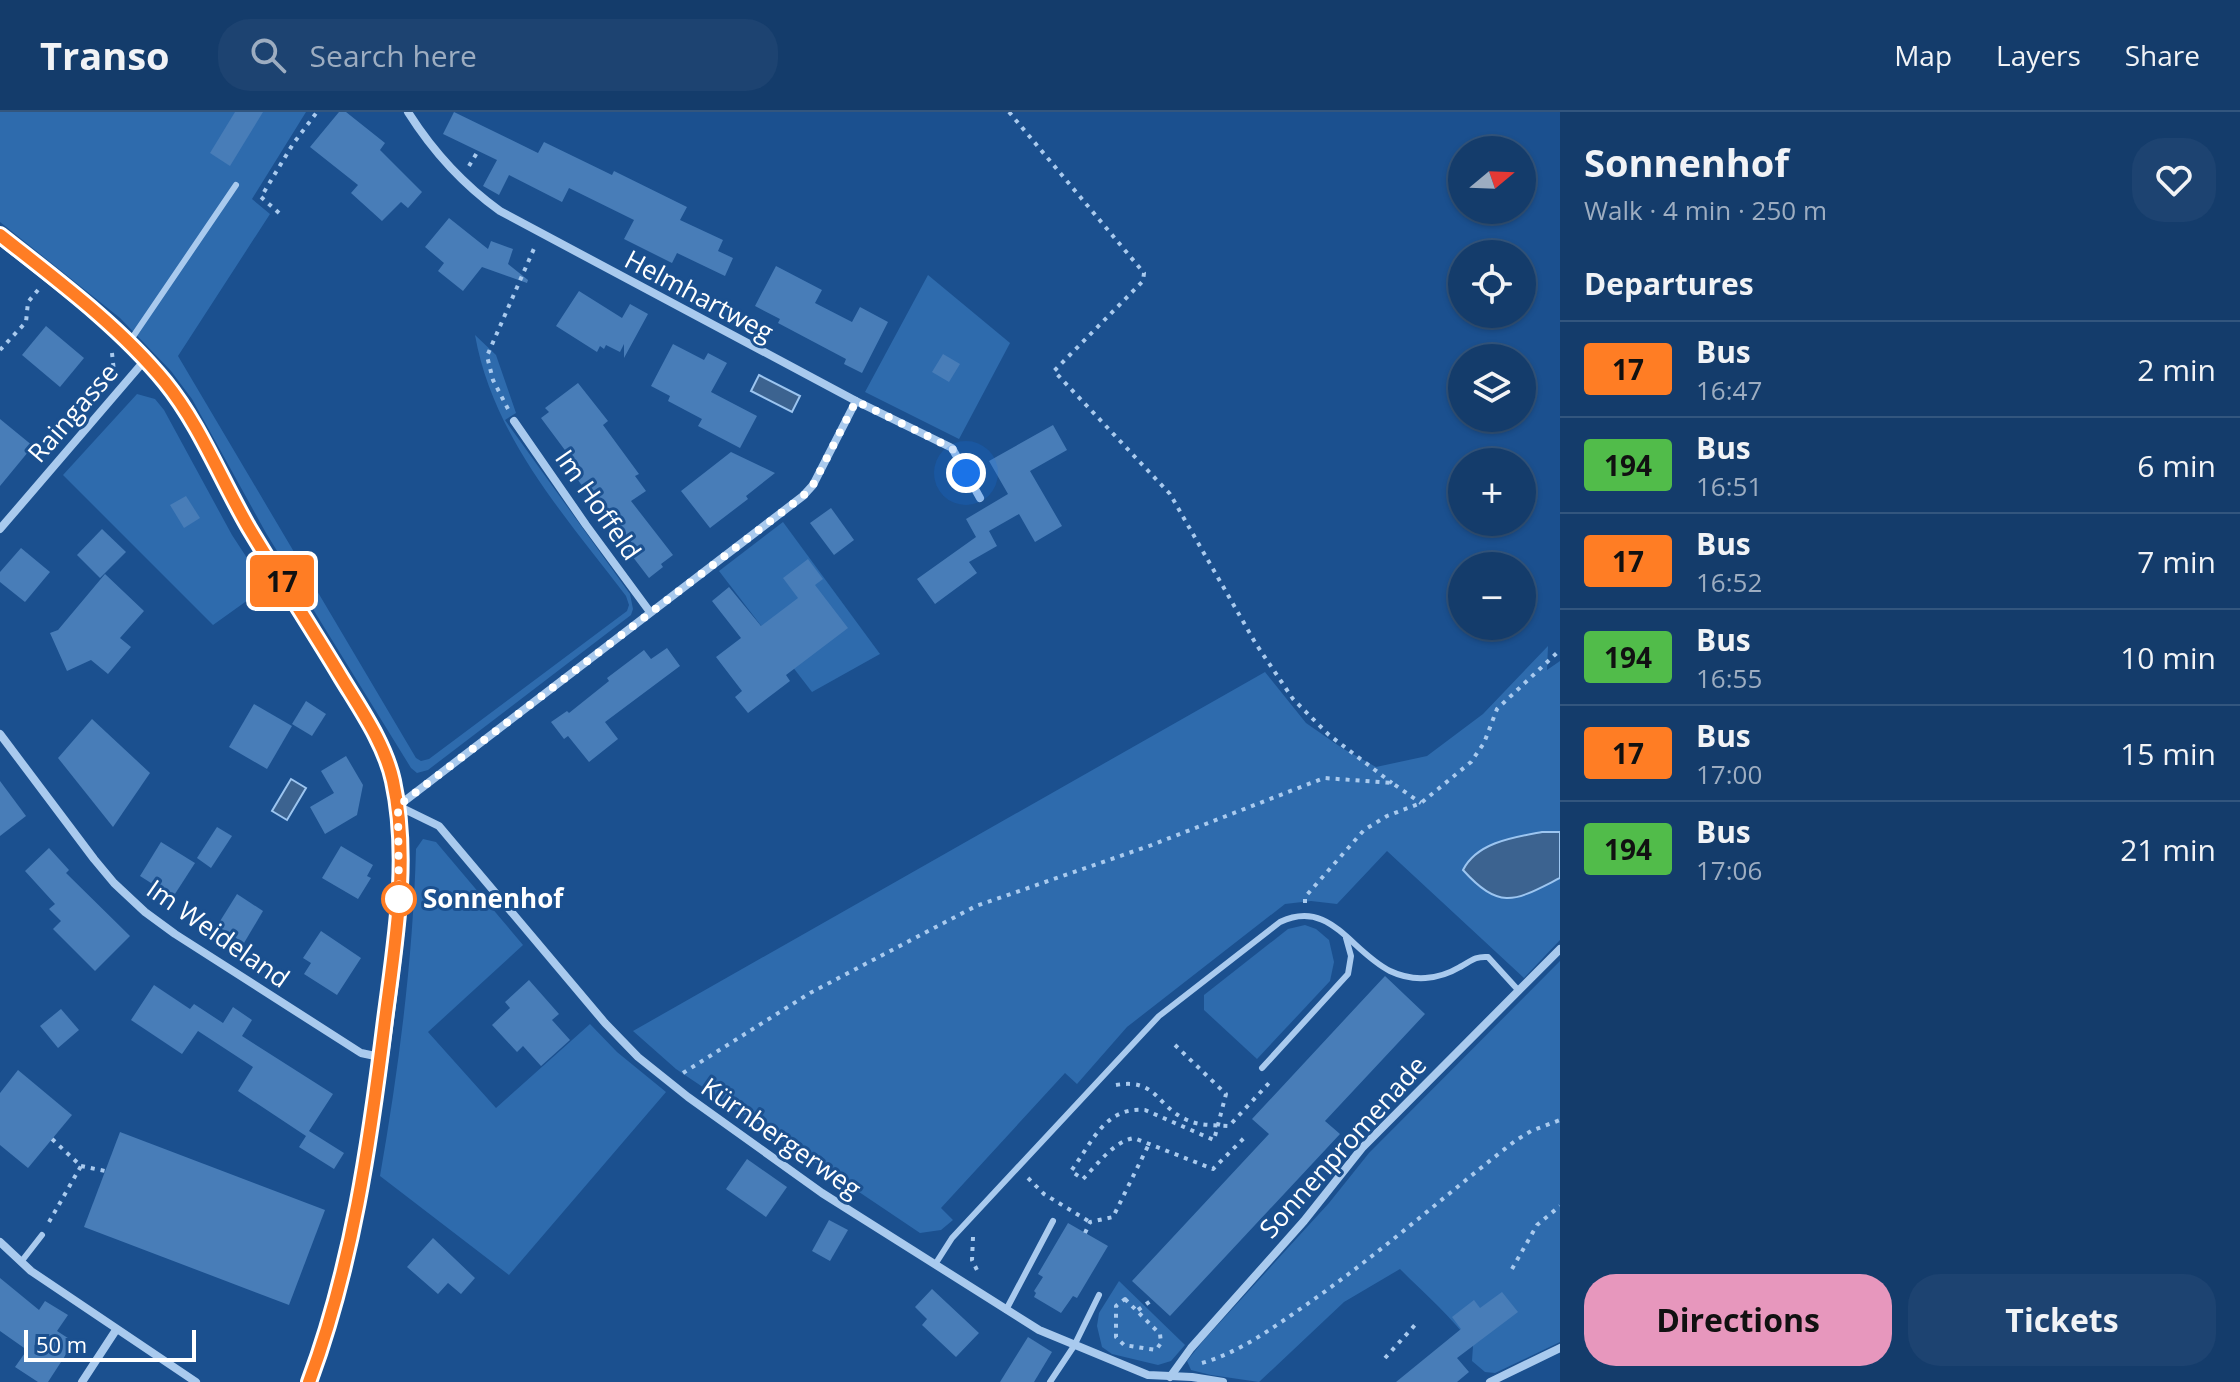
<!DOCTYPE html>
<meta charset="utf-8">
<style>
body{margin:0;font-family:"Open Sans",sans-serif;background:#1d4371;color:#f1f3f6;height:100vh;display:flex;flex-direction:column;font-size:30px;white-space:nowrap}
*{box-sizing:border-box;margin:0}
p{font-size:26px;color:#9dadc1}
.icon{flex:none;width:44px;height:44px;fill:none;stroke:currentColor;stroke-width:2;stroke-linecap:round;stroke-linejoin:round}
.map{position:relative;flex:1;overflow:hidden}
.sheet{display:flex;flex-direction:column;background:#143c6b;width:680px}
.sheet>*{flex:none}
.badge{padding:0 16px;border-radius:6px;font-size:28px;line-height:52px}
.needle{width:52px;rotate:71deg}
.controls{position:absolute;left:1448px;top:24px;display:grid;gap:16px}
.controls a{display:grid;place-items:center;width:88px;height:88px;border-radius:50%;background:#143c6b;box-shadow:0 2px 6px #0004,0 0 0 2px #33567e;font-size:40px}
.scale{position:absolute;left:24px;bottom:20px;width:172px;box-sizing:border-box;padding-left:8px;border:4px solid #fff;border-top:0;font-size:22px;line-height:28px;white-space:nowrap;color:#fff;-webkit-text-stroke:6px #1b508f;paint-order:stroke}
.you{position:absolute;width:40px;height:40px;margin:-20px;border:6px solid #fff;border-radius:50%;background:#1a73e8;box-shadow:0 0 0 12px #1a73e833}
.map>.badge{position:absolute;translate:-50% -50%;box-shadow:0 0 0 4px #fff}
h2{padding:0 24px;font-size:30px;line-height:72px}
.round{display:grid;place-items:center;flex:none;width:84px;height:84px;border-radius:32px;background:#1d4371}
.overview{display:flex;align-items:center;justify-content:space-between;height:136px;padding:0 24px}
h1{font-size:38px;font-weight:700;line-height:60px}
.primary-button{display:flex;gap:16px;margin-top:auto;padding:16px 24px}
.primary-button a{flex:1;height:92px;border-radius:32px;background:#e797bd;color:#111;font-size:32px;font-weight:700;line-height:92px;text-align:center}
.primary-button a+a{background:#1d4371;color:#f1f3f6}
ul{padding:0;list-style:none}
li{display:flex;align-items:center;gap:24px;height:96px;padding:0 24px;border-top:2px solid #33567e}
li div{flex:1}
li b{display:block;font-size:30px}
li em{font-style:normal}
li .badge{min-width:88px;font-weight:700;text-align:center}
header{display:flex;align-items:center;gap:48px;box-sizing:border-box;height:112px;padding:0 40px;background:#143c6b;border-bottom:2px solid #33567e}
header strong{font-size:38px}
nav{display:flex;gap:44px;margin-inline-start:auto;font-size:28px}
.search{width:560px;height:72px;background:#1d4371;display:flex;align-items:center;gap:20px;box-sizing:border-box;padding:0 28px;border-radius:32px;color:#9dadc1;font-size:30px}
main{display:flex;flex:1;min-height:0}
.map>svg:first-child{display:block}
.green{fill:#2e6bad}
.water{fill:#3c6390;stroke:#9cc5f0;stroke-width:2}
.building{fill:#487db8}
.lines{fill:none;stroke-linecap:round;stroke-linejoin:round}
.path{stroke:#a9caee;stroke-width:4;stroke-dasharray:4 6;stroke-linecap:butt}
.lane{stroke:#a9caee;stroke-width:6}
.street{stroke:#a9caee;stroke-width:8}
.secondary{stroke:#d6e6fa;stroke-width:16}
.line-casing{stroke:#fff;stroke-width:18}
.line{stroke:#ff7d24;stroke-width:12}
.walk{stroke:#fff;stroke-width:8;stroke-dasharray:0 14.4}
.stop-dot{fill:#fff;stroke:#ff7d24;stroke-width:4}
.labels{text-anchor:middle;stroke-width:6;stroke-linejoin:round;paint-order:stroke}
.street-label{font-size:26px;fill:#fff;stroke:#1b508f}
.stop-label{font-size:26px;font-weight:bold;fill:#fff;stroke:#1b508f;text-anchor:start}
</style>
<header>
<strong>Transo</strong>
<div class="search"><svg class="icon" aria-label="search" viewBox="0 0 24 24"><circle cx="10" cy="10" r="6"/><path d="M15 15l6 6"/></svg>Search here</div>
<nav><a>Map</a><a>Layers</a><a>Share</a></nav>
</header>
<main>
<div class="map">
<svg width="1560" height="1270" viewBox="0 0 1560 1270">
<rect width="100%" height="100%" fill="#1b508f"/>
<g class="green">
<path d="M0,0H306L252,87L270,102L178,244L416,646L421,649L429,647L627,499L629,493L626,484C566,405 493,325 475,223L496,243L516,301L505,308L630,482L633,497L631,503L428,658L417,661L411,656L266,421L192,287L171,259L120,206L0,110Z"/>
<polygon points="928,163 1010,231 959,327 865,280"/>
<polygon points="137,282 155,287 164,298 232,423 266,475 213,513 63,363"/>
<polygon points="783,410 880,542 812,580 719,459"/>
<polygon points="1548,534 1547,558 1560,549 1560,828 1524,866 1387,739 1337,792 1311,789 1285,792 1127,915 1077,972 1065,961 941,1096 953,1108 941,1118 920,1121 676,957 633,919 1265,560 1306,611 1342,636 1376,655 1427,644 1483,602"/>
<path d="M423,727L436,730L523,833L428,920L496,996L590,912L617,940L666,980L509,1163L380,1064C399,955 413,847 416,737Z"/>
<polygon points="1305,813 1316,817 1329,828 1334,850 1330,869 1257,947 1204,898 1204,883 1288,817"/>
<path d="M1560,849V1230L1495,1261L1485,1260L1472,1249L1473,1234C1451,1204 1426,1183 1400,1157L1344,1190L1259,1270L1211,1263L1191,1258L1187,1249L1203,1229L1329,1091L1369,1041Z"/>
<polygon points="1119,1169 1185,1233 1171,1249 1158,1253 1112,1242 1102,1235 1097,1214 1099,1201"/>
</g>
<g class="water">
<polygon points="759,263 800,284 792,300 751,279"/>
<polygon points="291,667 306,676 287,708 272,699"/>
<path d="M1542,720H1560V766C1516,788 1501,800 1463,758C1477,730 1515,725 1542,720Z"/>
</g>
<g class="building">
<polygon points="235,0 263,0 230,54 210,41"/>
<polygon points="339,0 346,0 385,31 380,38 422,80 408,96 401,90 382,109 351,81 358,73 310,35"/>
<polygon points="454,0 538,41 544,30 612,63 614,59 687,95 680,108 723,128 718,139 733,146 725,164 677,141 672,151 624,127 634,108 569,76 562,90 509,63 499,83 483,74 497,48 443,22"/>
<polygon points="449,106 488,137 491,129 513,137 508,152 528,168 527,171 482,155 463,179 438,159 444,151 425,135"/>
<polygon points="776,154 822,178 815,191 852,210 860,195 888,210 862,261 844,252 846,247 778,211 780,207 755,194"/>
<polygon points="579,179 622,206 630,192 648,202 624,246 624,232 620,240 606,233 604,237 600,234 597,240 556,214"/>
<polygon points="46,214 84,246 60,275 22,243"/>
<polygon points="673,232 704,248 708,241 727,251 711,280 757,304 740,336 698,314 702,307 668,289 670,284 651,274"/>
<polygon points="943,242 960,252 949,270 932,260"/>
<polygon points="578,271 608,309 603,313 639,362 635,364 646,379 631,389 673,443 661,452 663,455 649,466 626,436 632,431 600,390 596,393 570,357 576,353 541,306 549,300 545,296"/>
<polygon points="0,307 33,334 0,374"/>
<polygon points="1053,313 1067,338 1030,359 1062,414 1035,430 1019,402 989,419 997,434 969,450 977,461 935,492 917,467 976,425 966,407 1008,382 989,349"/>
<polygon points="731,340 775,361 746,384 748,387 710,416 681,379"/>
<polygon points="186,384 200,406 184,416 170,393"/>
<polygon points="831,396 854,428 834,443 810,411"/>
<polygon points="102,417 126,440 100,466 77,443"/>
<polygon points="21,436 50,460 25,490 0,470 0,460"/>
<polygon points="808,447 823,467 815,473 848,516 786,563 790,569 748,601 735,585 742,579 716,545 741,526 712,489 729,475 761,514 798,486 783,466"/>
<polygon points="105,462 144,499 120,526 131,535 108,562 91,548 67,559 50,521 58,518"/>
<polygon points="667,536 680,554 605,610 618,627 589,650 568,624 564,627 551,610 567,599 569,601 609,569 607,566 644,538 651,547"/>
<polygon points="306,589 326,602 312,624 292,612"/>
<polygon points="254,592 292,614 267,657 229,635"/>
<polygon points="92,607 150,661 113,715 58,646"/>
<polygon points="346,644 363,673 357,703 325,722 310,695 334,681 321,659"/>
<polygon points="0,669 26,704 0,724"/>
<polygon points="217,715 232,724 211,756 197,746"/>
<polygon points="161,730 195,751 173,785 140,764"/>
<polygon points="341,734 373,753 367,764 371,766 358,787 322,766"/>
<polygon points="49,736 69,758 66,761 130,824 95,859 53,817 61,809 49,797 55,792 25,759"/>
<polygon points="237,782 263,799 244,831 217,814"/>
<polygon points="321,819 361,846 337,883 304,862 311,851 303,846"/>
<polygon points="1385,864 1425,902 1325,1009 1340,1022 1170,1204 1132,1169 1269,1022 1252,1007"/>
<polygon points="529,868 559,902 552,908 570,928 541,954 523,934 517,940 492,913 510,896 505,890"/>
<polygon points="154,873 190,897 194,892 223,911 233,895 252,908 242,924 333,982 309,1019 344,1041 334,1057 299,1035 306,1024 238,979 253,955 198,919 182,942 131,908"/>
<polygon points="61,897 79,918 58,936 40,914"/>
<polygon points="18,958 72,1003 28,1056 0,1033 0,981"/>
<polygon points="120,1020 325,1098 289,1193 84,1115"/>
<polygon points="747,1047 787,1075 766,1105 726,1077"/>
<polygon points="829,1108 848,1118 830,1149 812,1139"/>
<polygon points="1068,1111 1108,1134 1077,1186 1073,1184 1061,1201 1034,1185 1036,1181 1034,1179 1043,1165 1038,1162"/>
<polygon points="433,1126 475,1166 461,1182 448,1171 438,1182 407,1155"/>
<polygon points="0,1166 39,1198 45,1189 68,1203 57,1219 74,1230 48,1270 38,1270 15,1255 27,1238 0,1219"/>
<polygon points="932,1177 979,1221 956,1245 922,1213 927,1207 915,1195"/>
<polygon points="1502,1180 1518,1200 1457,1246 1469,1260 1457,1270 1396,1270 1461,1217 1452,1205 1474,1188 1480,1196"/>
<polygon points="1028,1225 1052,1240 1034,1270 1000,1270"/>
</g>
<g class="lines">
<g class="path">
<polyline points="1009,0 1144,161 1143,169 1054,259 1170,382 1256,532 1293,587 1329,623 1392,671"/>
<polyline points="469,54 478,39"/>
<polyline points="279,101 261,85 293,32 317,0"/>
<polyline points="0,238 26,210 28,190 38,178"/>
<polyline points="112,241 114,260"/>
<polyline points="508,297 493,268 487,244 536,132"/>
<polyline points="1305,791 1305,785 1364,718 1387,704 1421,691 1471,650 1484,631 1497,597 1560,538"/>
<path d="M1175,933L1226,982L1214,1028L1145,998C1105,994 1092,1031 1071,1059L1083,1067C1097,1053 1114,1029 1134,1026L1213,1057L1245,1025"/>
<polyline points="683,961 810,881 976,794 1149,734 1324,666 1392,671 1421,691"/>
<path d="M1116,973C1156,966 1156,993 1185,1007C1198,1014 1214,1013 1229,1014L1269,971"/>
<polyline points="81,1054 105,1059"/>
<polyline points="1028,1066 1044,1082 1090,1110"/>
<polyline points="49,1110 81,1054 52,1027"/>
<polyline points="1085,1121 1090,1110 1113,1105 1149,1032"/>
<polyline points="973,1125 972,1148 978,1160"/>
<polyline points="1512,1157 1537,1113 1560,1094"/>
<polygon points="1125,1187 1160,1222 1161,1231 1156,1238 1124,1233 1116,1225 1116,1194"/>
<polyline points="1138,1198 1152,1188"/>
<polyline points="1385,1246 1415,1213"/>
<path d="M1202,1251C1240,1240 1271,1217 1303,1195C1377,1144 1444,1084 1515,1029L1531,1019L1560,1008"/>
</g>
<g class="lane">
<polyline points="130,229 236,73"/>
<polyline points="1262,956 1348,862 1351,844 1346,826"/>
<polyline points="21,1150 42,1123"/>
<path d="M936,1151L952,1126L1159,904L1280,810C1330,786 1350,839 1390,859C1413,870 1438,868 1460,855C1471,849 1475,844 1488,845L1519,879"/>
<polyline points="1006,1198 1053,1109"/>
<polyline points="1050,1270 1074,1234 1099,1183"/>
</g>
<g class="street">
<path d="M408,0C432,38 464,73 500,99L856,289L952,336L980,386"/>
<polyline points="856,289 813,373 803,384 398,694 439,714 605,911 638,945 688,985 822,1081 1039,1218 1148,1263 1192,1265 1223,1270"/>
<polyline points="514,309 586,413 650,500"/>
<polyline points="0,417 145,248"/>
<polyline points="0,622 94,747 114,771 145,800 175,822 361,941 380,945"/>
<polyline points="0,1130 31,1159 196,1270"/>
<polyline points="1170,1265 1191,1236 1304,1109 1362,1036 1560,837"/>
<polyline points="82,1270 116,1218"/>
<polyline points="1490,1270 1560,1236"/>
</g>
<path class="secondary" d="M0,124C56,169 119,213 165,270C200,313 221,368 249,416C278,464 308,512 338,560C359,594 385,630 393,669C410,749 395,835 385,915C369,1034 351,1157 309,1270"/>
</g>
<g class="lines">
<defs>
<path id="line" d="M0,123C57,168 119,214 165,270C200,313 221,368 249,416C279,466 311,515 341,565C361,598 385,632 393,669C410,747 395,831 385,908C370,1030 352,1155 309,1270"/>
</defs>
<use href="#line" class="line-casing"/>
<use href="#line" class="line"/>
<polyline class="walk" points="399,787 398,694 803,384 813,373 856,289 952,336 966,361"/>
</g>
<circle class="stop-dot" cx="399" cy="787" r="16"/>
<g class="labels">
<g class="street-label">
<text transform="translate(699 184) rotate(28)" y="9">Helmhartweg</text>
<text transform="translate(73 301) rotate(-49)" y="9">Raingasse</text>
<text transform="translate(598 393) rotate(55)" y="9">Im Hoffeld</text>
<text transform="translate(218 822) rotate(35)" y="9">Im Weideland</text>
<text transform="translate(781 1026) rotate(35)" y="9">Kürnbergerweg</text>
<text transform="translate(1343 1035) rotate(-48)" y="9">Sonnenpromenade</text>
</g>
<g class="stop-label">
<text x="423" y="796">Sonnenhof</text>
</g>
</g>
</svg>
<div class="controls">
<a><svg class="needle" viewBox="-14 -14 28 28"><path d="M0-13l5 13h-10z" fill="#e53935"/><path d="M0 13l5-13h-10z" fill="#9dadc1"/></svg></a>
<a><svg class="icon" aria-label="locate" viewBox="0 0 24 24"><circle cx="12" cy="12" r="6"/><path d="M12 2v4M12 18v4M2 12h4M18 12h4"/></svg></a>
<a><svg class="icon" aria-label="layers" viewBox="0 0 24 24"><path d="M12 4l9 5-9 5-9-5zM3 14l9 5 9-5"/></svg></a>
<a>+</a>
<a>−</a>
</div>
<div class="scale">50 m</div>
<div class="you" style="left:966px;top:361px"></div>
<b class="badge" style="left:282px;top:469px;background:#ff7d24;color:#111">17</b>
</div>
<section class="sheet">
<div class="overview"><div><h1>Sonnenhof</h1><p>Walk · 4 min · 250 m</p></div><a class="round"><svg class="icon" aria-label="heart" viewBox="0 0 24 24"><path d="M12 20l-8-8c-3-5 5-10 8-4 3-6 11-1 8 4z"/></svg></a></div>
<h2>Departures</h2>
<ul>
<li><span class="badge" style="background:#ff7d24;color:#111">17</span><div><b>Bus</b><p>16:47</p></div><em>2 min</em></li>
<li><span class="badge" style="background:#51bc4a;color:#111">194</span><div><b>Bus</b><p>16:51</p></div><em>6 min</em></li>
<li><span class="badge" style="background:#ff7d24;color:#111">17</span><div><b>Bus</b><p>16:52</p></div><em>7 min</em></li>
<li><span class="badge" style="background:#51bc4a;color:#111">194</span><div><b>Bus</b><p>16:55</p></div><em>10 min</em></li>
<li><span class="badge" style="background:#ff7d24;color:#111">17</span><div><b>Bus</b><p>17:00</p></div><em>15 min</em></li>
<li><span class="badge" style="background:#51bc4a;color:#111">194</span><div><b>Bus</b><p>17:06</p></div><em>21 min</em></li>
</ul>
<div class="primary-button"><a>Directions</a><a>Tickets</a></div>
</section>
</main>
